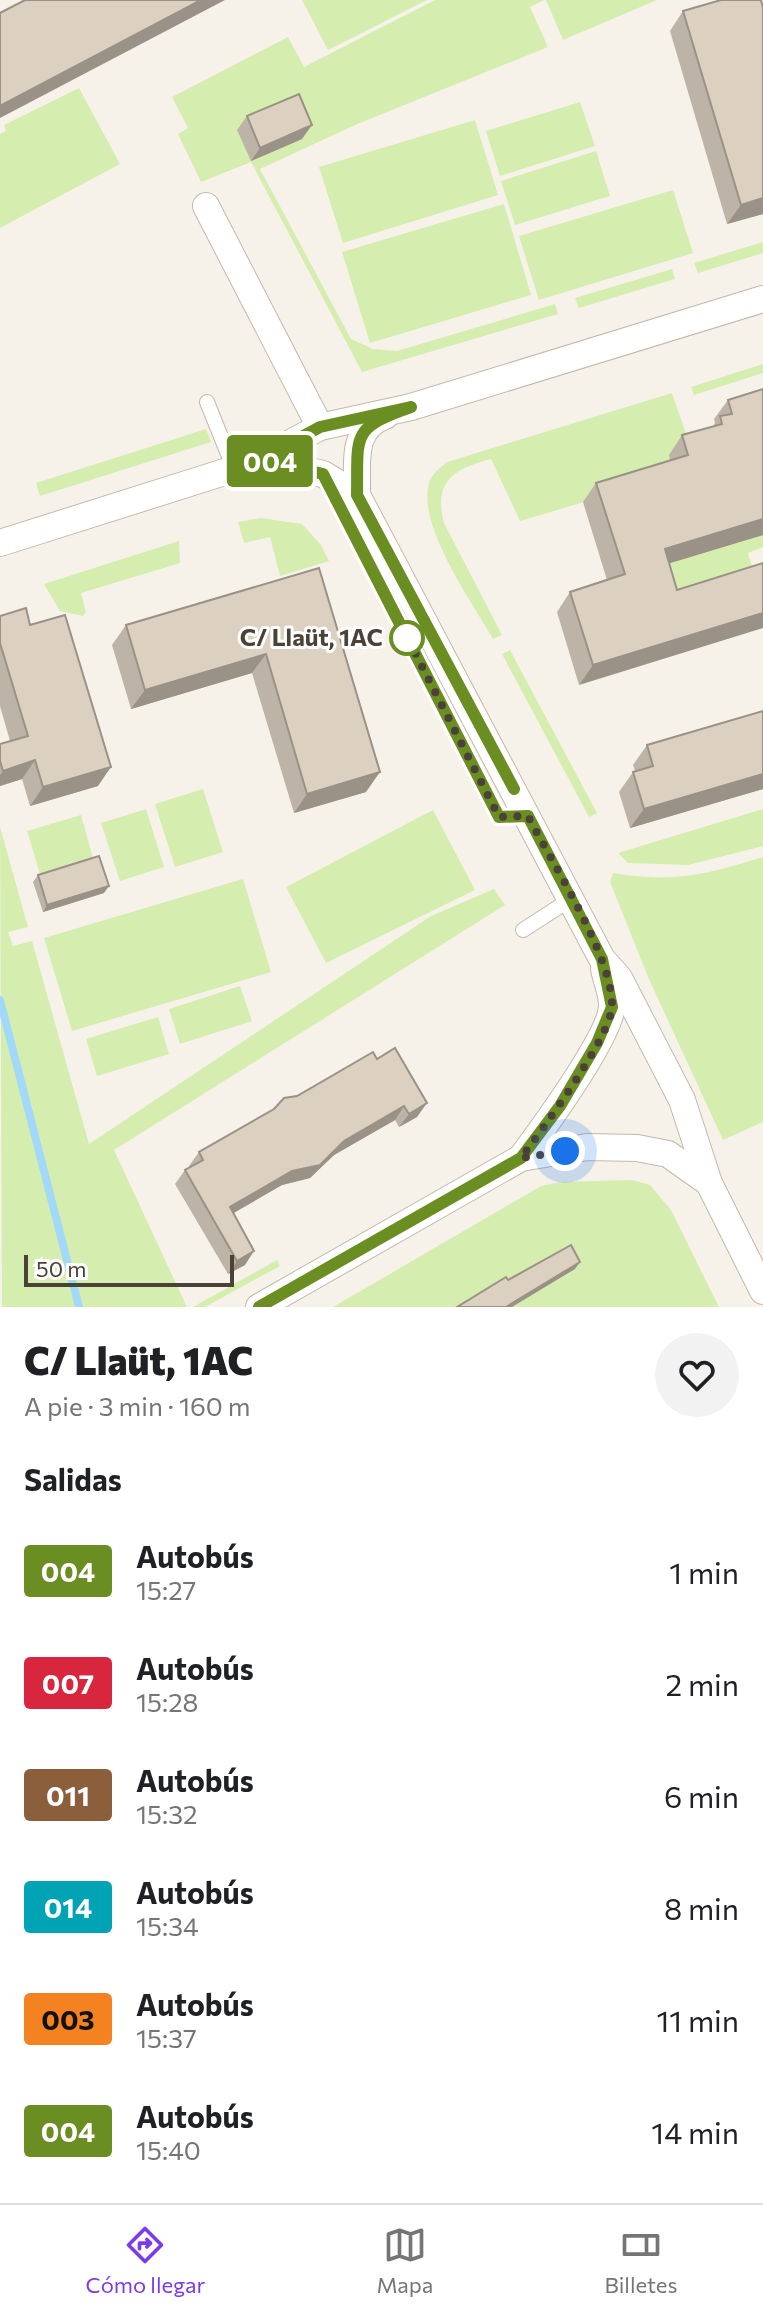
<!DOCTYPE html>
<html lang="es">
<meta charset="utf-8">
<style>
body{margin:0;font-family:Commissioner,sans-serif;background:#f2f2f2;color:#202124;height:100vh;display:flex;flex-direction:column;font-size:30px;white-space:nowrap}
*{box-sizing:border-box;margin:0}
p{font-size:26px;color:#757577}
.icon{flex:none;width:44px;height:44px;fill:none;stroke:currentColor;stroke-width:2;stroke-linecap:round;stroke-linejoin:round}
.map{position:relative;height:1307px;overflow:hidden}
.side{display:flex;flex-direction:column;background:#fff;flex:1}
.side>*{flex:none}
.badge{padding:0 16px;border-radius:6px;font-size:28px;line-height:52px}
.scale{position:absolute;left:24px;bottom:20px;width:210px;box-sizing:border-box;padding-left:8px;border:4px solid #4b4237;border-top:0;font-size:22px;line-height:28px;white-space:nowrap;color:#4b4237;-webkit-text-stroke:6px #fff;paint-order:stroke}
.you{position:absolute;width:40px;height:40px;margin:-20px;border:6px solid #fff;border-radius:50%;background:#1a73e8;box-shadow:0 0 0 12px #1a73e833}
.map>.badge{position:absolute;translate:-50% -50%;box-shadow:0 0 0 4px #fff}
h2{padding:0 24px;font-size:30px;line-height:72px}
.round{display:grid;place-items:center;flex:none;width:84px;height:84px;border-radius:42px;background:#f2f2f2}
.head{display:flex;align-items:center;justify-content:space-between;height:136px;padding:0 24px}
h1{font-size:38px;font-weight:800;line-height:60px}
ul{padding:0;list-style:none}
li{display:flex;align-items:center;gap:24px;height:112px;padding:0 24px}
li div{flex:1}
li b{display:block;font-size:30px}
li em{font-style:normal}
li .badge{min-width:88px;font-weight:700;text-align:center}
.tab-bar{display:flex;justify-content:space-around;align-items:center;height:112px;border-top:2px solid #e0e0e0;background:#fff;font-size:22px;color:#757577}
.tab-bar a{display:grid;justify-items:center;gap:4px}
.tab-bar .selected{color:#7c3aed}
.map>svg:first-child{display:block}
.green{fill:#d5eeaf}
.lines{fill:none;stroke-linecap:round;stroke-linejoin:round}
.stream{stroke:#a2d9f8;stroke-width:8}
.service-casing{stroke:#c3b9ab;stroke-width:16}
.minor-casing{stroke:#c3b9ab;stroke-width:28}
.service{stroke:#fff;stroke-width:14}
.minor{stroke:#fff;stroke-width:26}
.wall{fill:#bdb3a6}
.shaded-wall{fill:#9a9287}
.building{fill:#dcd0c1;stroke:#9a9287;stroke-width:2}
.line-casing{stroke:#fff;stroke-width:18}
.line{stroke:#6b8e23;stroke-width:12}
.walk{stroke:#4b4237;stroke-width:8;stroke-dasharray:0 14.4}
.stop-dot{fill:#fff;stroke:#6b8e23;stroke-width:4}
.labels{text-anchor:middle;stroke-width:6;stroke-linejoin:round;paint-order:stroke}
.stop-label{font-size:24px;font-weight:bold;fill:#4b4237;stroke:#fff;text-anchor:end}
</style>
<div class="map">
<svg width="763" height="1307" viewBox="0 0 763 1307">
<rect width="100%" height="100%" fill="#f6f2ea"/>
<g class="green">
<polygon points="302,0 427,0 328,50"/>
<polygon points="435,0 544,0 530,7 548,47 355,125 260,169 351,339 373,349 397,351 555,304 558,314 362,372 251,162 201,182 178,134 188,128 172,97 288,37 304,67"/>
<polygon points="546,0 657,0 563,40"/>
<polygon points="79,88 120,164 0,228 0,134 6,131 4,125"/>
<polygon points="580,102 595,146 500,176 486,131"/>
<polygon points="475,120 498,195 343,243 319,167"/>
<polygon points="596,151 610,196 515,225 501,181"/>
<polygon points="673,190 693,253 539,300 519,236"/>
<polygon points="504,204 531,295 370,343 342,252"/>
<polygon points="763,242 763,253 698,273 694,263"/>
<polygon points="672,269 675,279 579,308 575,298"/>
<polygon points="763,364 763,373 694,395 691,387"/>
<path d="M672,393L691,448L675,475L520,521L491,459C454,469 433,481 444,523L502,635L493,639C472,602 414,522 430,480C433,473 441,467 447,462Z"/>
<polygon points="206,429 211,442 40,496 36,483"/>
<polygon points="763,493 763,547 748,553 756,580 664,609 608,582 743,541"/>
<polygon points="261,518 302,524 321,545 329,561 280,576 270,537 244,543 238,522"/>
<polygon points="179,541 180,563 81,593 86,612 83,616 60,611 44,584"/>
<polygon points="510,650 597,813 589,817 502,654"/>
<polygon points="203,789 223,852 175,867 155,804"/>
<polygon points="146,809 164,867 120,881 101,823"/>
<polygon points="763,809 763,846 688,865 628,863 618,853"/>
<polygon points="433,810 475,890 326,963 286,887"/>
<polygon points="81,815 93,858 40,874 27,831"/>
<polygon points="0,827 28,927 8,932 13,946 32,941 89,1144 431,916 494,889 505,905 114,1150 187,1307 2,1307"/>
<path d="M763,857V1122L723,1140L648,977L610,882L613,873C673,883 705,875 763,857Z"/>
<polygon points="243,879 271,972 72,1031 44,938"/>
<polygon points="240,986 252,1021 180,1044 169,1009"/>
<polygon points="158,1017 169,1054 97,1076 86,1039"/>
<polygon points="632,1180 650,1185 671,1210 719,1307 333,1307 541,1186 560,1182"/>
<polygon points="277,1260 280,1266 205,1307 193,1307"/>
</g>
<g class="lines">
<polyline class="stream" points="0,1000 79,1307"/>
<defs>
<g id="service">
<polyline points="207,402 234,469"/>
<polyline points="326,480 499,817 528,816"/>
<polyline points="523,930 571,899"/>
</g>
<g id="minor">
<polyline points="206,206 320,427"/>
<polyline points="261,459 323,474 357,495 602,959 619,978 682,1100 709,1183 763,1291"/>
<path d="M357,495C358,465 350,428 385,416"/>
<polyline points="0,543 234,469 261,459 320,427 411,407 763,299"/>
<path d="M521,1158C541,1131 612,1035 612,1005C612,993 606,980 604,969"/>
<polyline points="259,1307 521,1158 587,1147 637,1148 668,1154 709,1183"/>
</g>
</defs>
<use href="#service" class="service-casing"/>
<use href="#minor" class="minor-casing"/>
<use href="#service" class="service"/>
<use href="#minor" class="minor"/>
</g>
<g class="wall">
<polygon points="683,11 763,214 727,224 670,31"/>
<polygon points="247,116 302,139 251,161 237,130"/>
<polygon points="763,389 763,535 669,563 579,685 557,612 570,592 607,580 583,502 596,483 670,460 669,455 682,435 713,427 715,423 714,419 728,400"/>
<polygon points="319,568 366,792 294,813 252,673 131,709 112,645 126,625"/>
<polygon points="0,616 30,625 98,786 30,806 22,779 0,786 0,744 10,741 0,706"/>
<polygon points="763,711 763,789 630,828 619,792 633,772 635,771 633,765 647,745"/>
<polygon points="38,875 104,893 43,912 33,882"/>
<polygon points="373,1052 417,1117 399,1127 395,1120 334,1155 310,1178 282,1185 234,1213 245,1265 228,1274 175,1184 185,1170 190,1167 189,1166 199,1152"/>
</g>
<g class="shaded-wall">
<polygon points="201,0 225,0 0,118 0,106"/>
<polygon points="312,125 302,139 251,161 260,148"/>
<polygon points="763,198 763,214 727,224 741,205"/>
<polygon points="763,519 763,535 651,569 665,549"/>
<polygon points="763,613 763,628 579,685 593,665"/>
<polygon points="266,654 252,673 131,709 145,690"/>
<polygon points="35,760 22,779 0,786 0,775 3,771"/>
<polygon points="111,767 98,786 30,806 43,787"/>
<polygon points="380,772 366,792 294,813 307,794"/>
<polygon points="763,774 763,789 630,828 644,809"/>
<polygon points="109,886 104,893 43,912 47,905"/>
<polygon points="427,1103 417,1117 399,1127 409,1114"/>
<polygon points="404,1106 395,1120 334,1155 310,1178 282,1185 221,1220 230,1207"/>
<polygon points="254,1251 245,1265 228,1274 237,1261"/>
<polygon points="580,1262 575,1269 512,1307 506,1307"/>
</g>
<g class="building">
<polygon points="25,0 201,0 0,106 0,13"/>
<polygon points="721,0 761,0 763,8 763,198 741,205 683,11"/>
<polygon points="299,94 312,125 260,148 247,116"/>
<polygon points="763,389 763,519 665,549 677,590 763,563 763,613 593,665 570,592 625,574 596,483 688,455 682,435 722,424 720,416 732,414 728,400"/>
<polygon points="319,568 380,772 307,794 266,654 145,690 126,625"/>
<polygon points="26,608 30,625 65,615 111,767 43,787 35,760 3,771 0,761 0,744 28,736 0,643 0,616"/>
<polygon points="763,711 763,774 644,809 633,772 653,766 647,745"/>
<polygon points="99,856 109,886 47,905 38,875"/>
<polygon points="395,1048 427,1103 409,1114 404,1106 344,1141 320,1165 292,1171 230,1207 254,1251 237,1261 185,1170 203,1160 199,1152 274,1109 284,1098 297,1096 373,1052 377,1059"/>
<polygon points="571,1245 580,1262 506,1307 457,1307 506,1277 508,1280"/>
</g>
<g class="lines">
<defs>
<path id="line" d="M259,1307L521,1158L560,1106L597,1043L612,1007L602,959L528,816L499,817L323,474L261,459L320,427L411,407C350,428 358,435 357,495L514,789"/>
</defs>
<use href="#line" class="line-casing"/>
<use href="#line" class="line"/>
<path class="walk" d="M407,638L405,633L499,817L528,816C551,861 613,957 612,1006C611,1037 541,1131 521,1158L565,1151"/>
</g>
<circle class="stop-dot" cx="407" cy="638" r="16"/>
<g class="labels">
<g class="stop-label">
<text x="383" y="646">C/ Llaüt, 1AC</text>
</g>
</g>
</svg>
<div class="scale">50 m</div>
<div class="you" style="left:565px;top:1151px"></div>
<b class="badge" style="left:270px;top:461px;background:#6b8e23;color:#fff">004</b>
</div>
<section class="side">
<div class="head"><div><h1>C/ Llaüt, 1AC</h1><p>A pie · 3 min · 160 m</p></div><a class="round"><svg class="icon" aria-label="heart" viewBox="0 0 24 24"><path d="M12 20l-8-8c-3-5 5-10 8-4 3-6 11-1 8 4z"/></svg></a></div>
<h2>Salidas</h2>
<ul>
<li><span class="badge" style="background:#6b8e23;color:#fff">004</span><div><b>Autobús</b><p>15:27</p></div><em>1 min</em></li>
<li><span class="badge" style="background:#d7263d;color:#fff">007</span><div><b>Autobús</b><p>15:28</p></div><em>2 min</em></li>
<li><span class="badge" style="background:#8b5e3c;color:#fff">011</span><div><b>Autobús</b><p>15:32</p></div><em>6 min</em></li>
<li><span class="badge" style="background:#00a3b4;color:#fff">014</span><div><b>Autobús</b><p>15:34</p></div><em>8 min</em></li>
<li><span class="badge" style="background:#f58220;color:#111">003</span><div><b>Autobús</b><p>15:37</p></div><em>11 min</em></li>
<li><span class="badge" style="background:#6b8e23;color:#fff">004</span><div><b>Autobús</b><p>15:40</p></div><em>14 min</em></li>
</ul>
</section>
<nav class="tab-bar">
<a class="selected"><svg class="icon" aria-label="directions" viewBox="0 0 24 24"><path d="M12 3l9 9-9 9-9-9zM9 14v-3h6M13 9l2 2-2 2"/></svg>Cómo llegar</a>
<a><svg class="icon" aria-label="map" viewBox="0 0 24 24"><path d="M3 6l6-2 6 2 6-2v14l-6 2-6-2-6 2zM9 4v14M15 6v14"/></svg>Mapa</a>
<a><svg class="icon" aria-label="tickets" viewBox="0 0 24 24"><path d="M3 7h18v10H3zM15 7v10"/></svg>Billetes</a>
</nav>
